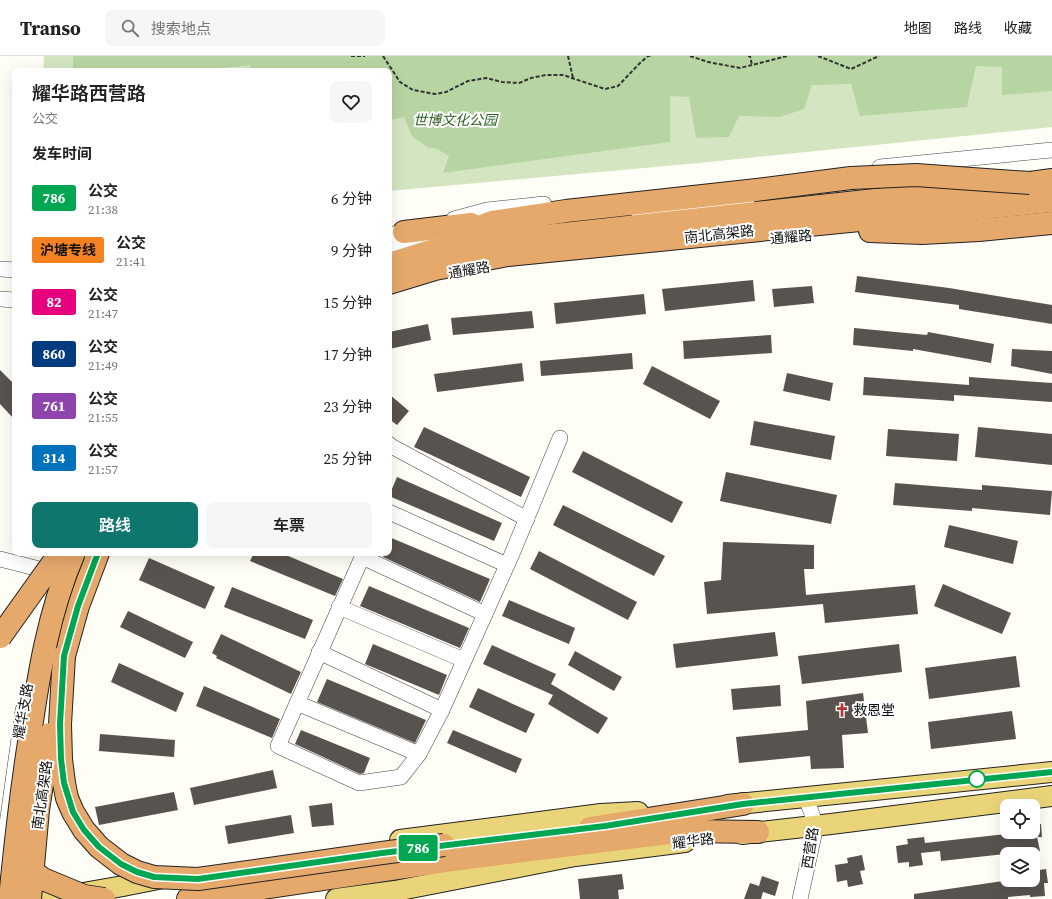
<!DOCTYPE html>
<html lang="zh">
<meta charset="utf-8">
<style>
body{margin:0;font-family:"Source Serif 4","Noto Sans SC",serif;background:#f6f6f6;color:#202124;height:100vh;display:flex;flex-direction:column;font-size:15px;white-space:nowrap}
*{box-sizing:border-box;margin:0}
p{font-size:13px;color:#757577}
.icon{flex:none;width:22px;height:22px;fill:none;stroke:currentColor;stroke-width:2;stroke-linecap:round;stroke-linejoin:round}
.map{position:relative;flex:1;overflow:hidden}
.side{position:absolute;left:12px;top:12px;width:380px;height:488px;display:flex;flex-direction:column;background:#fff;border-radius:8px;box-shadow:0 4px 16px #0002}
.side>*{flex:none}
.badge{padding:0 8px;border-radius:3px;font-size:14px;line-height:26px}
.buttons{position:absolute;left:1000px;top:743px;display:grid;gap:8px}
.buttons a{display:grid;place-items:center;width:40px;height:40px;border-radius:8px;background:#fff;box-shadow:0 4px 16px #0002;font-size:20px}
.map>.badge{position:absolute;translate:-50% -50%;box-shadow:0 0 0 2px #fff}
h2{padding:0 20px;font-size:15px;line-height:36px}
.round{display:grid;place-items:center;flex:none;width:42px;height:42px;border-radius:8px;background:#f6f6f6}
.summary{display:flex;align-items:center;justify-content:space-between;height:68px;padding:0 20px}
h1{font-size:19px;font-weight:600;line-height:30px}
.primary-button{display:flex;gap:8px;margin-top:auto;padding:8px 20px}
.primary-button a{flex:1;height:46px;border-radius:8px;background:#0f766e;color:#fff;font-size:16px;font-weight:600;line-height:46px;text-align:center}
.primary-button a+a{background:#f6f6f6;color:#202124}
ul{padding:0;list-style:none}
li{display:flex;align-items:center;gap:12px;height:52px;padding:0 20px}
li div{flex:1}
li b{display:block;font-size:15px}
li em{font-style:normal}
li .badge{min-width:44px;font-weight:700;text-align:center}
header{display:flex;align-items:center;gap:24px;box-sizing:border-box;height:56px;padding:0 20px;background:#fff;border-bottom:1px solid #e0e0e0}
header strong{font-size:19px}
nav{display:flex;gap:22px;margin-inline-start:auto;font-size:14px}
.search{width:280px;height:36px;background:#f6f6f6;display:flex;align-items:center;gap:10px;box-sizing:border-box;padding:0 14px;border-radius:8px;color:#757577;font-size:15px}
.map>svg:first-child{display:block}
.green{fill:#d3e6c1}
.forest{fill:#b7d5a2}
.building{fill:#58534e}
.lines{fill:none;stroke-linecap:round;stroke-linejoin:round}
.minor-casing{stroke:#444;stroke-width:16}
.major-casing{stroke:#222;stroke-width:22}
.highway-casing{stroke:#222;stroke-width:24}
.path{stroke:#333;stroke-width:2;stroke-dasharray:4 2;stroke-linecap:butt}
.minor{stroke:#fff;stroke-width:15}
.major{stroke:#ead479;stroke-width:20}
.highway{stroke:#e5a96c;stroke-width:22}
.highway-bridge-casing{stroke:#222;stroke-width:24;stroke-linecap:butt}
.highway-bridge{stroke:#e5a96c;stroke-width:22}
.line-casing{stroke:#fff;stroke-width:9}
.line{stroke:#00a651;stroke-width:6}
.stop-dot{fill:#fff;stroke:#00a651;stroke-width:2}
.labels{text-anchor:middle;stroke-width:4;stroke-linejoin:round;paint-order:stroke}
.park-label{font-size:14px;font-style:italic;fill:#306327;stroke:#fff}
.street-label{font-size:14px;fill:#111;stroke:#fff}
.poi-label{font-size:14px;fill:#111;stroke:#fff;text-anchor:start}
</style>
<header>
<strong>Transo</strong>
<div class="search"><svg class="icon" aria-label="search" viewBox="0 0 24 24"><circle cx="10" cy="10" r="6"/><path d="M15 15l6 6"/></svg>搜索地点</div>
<nav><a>地图</a><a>路线</a><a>收藏</a></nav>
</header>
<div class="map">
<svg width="1052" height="843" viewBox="0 0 1052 843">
<rect width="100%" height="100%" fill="#fefdf6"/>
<polygon class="green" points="44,0 1052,0 1052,71 699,107 389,135 389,15 43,15"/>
<polygon class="forest" points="73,0 1052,0 1052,35 1002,39 1002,11 976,10 967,51 860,60 851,28 812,29 804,53 780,61 739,60 729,81 696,82 689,41 670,40 670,86 443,117 449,100 437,93 427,91 412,80 404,61 389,64 389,15 251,15 250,9 194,15 73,15"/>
<g class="building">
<polygon points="857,220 949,232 1052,249 1052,268 959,253 959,249 855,236"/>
<polygon points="753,224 755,245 665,255 662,233"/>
<polygon points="812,230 814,247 774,251 772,233"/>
<polygon points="644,238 646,258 556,268 554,247"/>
<polygon points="532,255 534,272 453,279 451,262"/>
<polygon points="428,268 431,284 389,293 389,276"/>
<polygon points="854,272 927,279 928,276 994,288 991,307 913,293 913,295 853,289"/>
<polygon points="771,279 772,297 684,303 683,285"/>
<polygon points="1012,293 1052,295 1052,318 1011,310"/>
<polygon points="632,297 633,313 541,320 540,305"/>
<polygon points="522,307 524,325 437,336 434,318"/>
<polygon points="652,310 720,345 710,363 643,328"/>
<polygon points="0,314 15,329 15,364 0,348"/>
<polygon points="787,317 833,327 830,345 783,335"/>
<polygon points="864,321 969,329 969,321 1052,327 1052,346 954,339 954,345 863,339"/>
<polygon points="389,338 409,355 397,369 389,363"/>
<polygon points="754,365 835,380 831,404 750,389"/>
<polygon points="424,371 530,421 521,441 414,391"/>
<polygon points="978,371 1052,378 1052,409 975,401"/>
<polygon points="888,373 959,378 957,405 886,400"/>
<polygon points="583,395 683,446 672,467 572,416"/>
<polygon points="726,416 837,439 831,468 720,445"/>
<polygon points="397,421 502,467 494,485 389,440"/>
<polygon points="895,427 982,434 982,429 1052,435 1050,459 972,452 972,455 893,449"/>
<polygon points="563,449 665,500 654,520 553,469"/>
<polygon points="949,469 1018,485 1013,508 944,491"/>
<polygon points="389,481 490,523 480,546 383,501 384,497 389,497"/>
<polygon points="723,486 814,489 814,513 804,513 806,539 915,529 918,558 825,567 823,548 707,558 704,526 721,524"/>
<polygon points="539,495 637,546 628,564 530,513"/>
<polygon points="254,497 281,497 343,523 335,540 250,505"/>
<polygon points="149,502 215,531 205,553 139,524"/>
<polygon points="943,528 1011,557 1002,578 934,550"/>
<polygon points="369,530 469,572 460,592 360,550"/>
<polygon points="232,531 313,564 305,583 224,551"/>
<polygon points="509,544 575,572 569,588 502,560"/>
<polygon points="128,555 193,586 185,602 120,571"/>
<polygon points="775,576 778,600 676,612 673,588"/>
<polygon points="221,578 301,616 291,638 216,602 217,600 212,597"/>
<polygon points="373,588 447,619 439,639 365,608"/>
<polygon points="899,588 902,616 802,628 798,600"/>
<polygon points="492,589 556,618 551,628 608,662 598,678 548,648 553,639 483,608"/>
<polygon points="575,595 622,621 614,635 568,609"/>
<polygon points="1016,600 1020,631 929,643 925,612"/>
<polygon points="119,607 184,637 176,656 111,626"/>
<polygon points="327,623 426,664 415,687 317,646"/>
<polygon points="780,629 781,650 733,654 731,633"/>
<polygon points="204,630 280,663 272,682 196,650"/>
<polygon points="478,632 535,658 526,677 469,651"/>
<polygon points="863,637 868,677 842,679 844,712 811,713 810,700 739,707 736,681 808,674 806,645"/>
<polygon points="1012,655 1016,683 931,693 928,666"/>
<polygon points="301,674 370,702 364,717 360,718 295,688"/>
<polygon points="453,674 522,703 516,717 447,687"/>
<polygon points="100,678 175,684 174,701 99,695"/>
<polygon points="273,714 277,732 194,749 190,732"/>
<polygon points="174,736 178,754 99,769 95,751"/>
<polygon points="332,747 334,769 312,771 309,750"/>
<polygon points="291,759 294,777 228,788 225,770"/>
<polygon points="1041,768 1042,781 1037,781 1040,795 1026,797 1025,792 1004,794 1005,798 941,805 940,795 921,797 923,809 909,811 909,806 898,807 896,790 908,788 907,783 924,781 925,787 1015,777 1014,776 1033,776 1033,769"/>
<polygon points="862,799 865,814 860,815 863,828 848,831 847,824 837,826 835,809 848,807 847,802"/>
<polygon points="1046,813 1048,827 1044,827 1045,840 1030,841 1030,839 1008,841 1008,843 914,843 914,838 1010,824 1033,824 1033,815"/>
<polygon points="622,818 624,833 618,834 619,843 580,843 578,823"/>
<polygon points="762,820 779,826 775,840 763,836 761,843 744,843 750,827 759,830"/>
</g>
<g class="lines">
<defs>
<g id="minor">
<polyline points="880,111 1052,94"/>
<polyline points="639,158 747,147"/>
<polyline points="454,163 487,154 544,148"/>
<polyline points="389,179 413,174"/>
<polyline points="389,193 399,189 447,182"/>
<polyline points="0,213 15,214"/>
<polyline points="0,243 15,244"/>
<polyline points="389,388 391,390 527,463"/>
<polyline points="389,456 507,509"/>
<polyline points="364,497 278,690 359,727 401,721 419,698 442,654 512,498 560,382"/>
<polyline points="362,501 485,558"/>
<polyline points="0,503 55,517"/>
<polyline points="339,551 464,604"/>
<polyline points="319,596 442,654"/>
<polyline points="297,647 419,698"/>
<polyline points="0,818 23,654"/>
<polyline points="800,843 816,770 806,741"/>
</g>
<g id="major">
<polyline points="728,749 1052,716"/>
<polyline points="742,778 831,768 1052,740"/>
<polyline points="400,784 601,758 638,756"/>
<polyline points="49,843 123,830 163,822"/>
<polyline points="336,843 395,835 575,800 685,786"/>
</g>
<g id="highway">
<polyline points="870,175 922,177 979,174 1052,167"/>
<polyline points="404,176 471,168"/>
<polyline points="454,180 492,166 566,155 748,135 851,122"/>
<polyline points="389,208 431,195 508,184 1030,127 1052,124"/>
<polyline points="389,227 435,213 508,199 1052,145"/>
<polyline points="64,600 78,550 98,497"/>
<polyline points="590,772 743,748"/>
<polyline points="188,843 452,804 685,775 758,776"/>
</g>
</defs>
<use href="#minor" class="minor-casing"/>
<use href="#major" class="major-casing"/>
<use href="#highway" class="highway-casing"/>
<g class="path">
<polyline points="351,0 365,0"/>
<polyline points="383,0 400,26 413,34 435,38 446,36 468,25 486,22 502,26 519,27 531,22 546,19 563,19 605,33 618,30 640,7 648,0 651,0"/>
<polyline points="568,0 573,22"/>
<polyline points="690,0 708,6 740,12 787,0"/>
<polyline points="748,0 750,0 752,9"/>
<polyline points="818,0 851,13 879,0"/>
</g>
<use href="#minor" class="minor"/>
<use href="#major" class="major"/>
<use href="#highway" class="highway"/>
<defs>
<g id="highway-bridge">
<polyline points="851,122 916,119 1030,127"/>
<polyline points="0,581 60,497"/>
<polyline points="64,600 60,668 61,703 64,727 67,742 73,756 84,774 99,791 121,808 137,816 154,821 198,823 382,797 444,789"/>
<polyline points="22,808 43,823 84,840 104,843"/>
<path d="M10,843C15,790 21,738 29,686C38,622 48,557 74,497"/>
<polyline points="30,843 38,754 50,678"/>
</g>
</defs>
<use href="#highway-bridge" class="highway-bridge-casing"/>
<use href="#highway-bridge" class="highway-bridge"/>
</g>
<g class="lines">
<defs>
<polyline id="line" points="98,497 78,550 64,600 60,668 61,703 64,727 73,756 84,774 99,791 121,808 137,816 154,821 198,823 382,797 605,770 743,748 1052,716"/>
</defs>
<use href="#line" class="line-casing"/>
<use href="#line" class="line"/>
</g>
<defs>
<symbol id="church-bare" viewBox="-9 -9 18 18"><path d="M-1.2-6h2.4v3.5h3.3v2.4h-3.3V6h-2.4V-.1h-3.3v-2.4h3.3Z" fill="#b33636" stroke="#fff" stroke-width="2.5" paint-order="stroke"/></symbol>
</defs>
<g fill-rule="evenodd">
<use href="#church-bare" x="832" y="644" width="20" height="20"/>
</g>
<circle class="stop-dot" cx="977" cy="723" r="8"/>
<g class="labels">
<g class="park-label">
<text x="455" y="69">世博文化公园</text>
</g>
<g class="street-label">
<text transform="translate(719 178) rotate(-6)" y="5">南北高架路</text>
<text transform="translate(791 181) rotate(-5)" y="5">通耀路</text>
<text transform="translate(469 214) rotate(-10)" y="5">通耀路</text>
<text transform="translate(23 655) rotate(-80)" y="5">耀华支路</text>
<text transform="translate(42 739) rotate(-82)" y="5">南北高架路</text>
<text transform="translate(693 785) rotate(-7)" y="5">耀华路</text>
<text transform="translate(810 792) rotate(-81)" y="5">西营路</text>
</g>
<g class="poi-label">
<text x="853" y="659">救恩堂</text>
</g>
</g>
</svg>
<div class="buttons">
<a><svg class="icon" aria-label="locate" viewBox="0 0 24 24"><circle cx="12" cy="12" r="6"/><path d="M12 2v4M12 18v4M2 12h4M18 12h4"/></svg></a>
<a><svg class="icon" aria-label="layers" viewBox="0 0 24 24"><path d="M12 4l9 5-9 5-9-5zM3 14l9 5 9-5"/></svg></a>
</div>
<b class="badge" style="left:418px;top:792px;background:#00a651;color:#fff">786</b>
<section class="side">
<div class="summary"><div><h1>耀华路西营路</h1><p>公交</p></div><a class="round"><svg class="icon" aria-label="heart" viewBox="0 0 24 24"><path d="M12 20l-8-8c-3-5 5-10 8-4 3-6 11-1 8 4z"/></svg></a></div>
<h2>发车时间</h2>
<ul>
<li><span class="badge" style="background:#00a651;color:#fff">786</span><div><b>公交</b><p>21:38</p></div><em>6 分钟</em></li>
<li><span class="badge" style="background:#f58220;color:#111">沪塘专线</span><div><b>公交</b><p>21:41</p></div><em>9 分钟</em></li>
<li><span class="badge" style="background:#e6007e;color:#fff">82</span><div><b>公交</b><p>21:47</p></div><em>15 分钟</em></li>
<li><span class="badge" style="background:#003b80;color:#fff">860</span><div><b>公交</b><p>21:49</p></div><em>17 分钟</em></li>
<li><span class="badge" style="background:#8e44ad;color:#fff">761</span><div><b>公交</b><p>21:55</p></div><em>23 分钟</em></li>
<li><span class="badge" style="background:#0072bc;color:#fff">314</span><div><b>公交</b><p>21:57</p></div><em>25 分钟</em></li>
</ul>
<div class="primary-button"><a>路线</a><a>车票</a></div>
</section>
</div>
